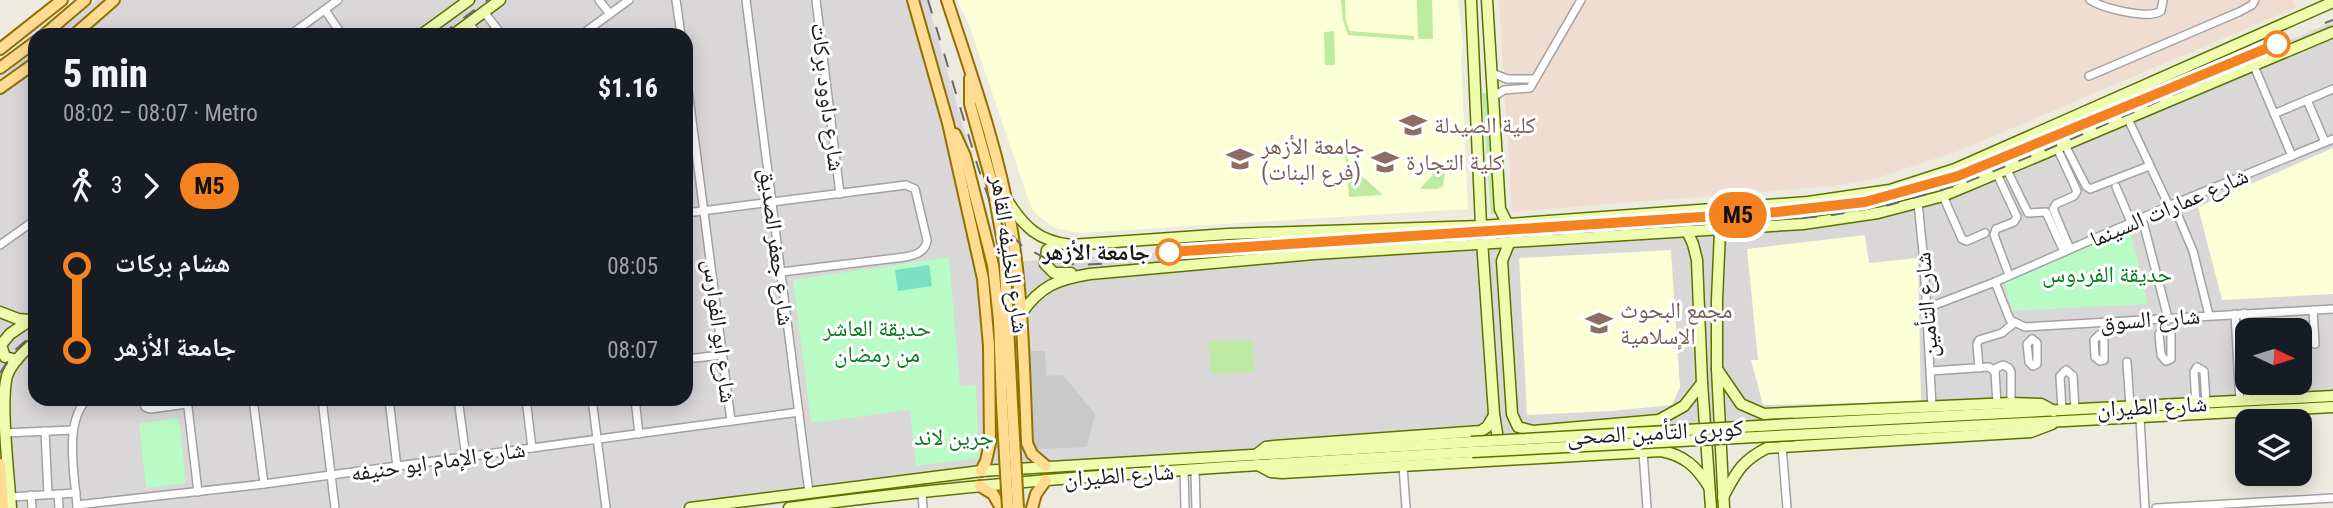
<!DOCTYPE html>
<meta charset="utf-8">
<style>
body{margin:0;font-family:"Roboto Condensed","Noto Naskh Arabic",sans-serif;background:#242831;color:#f1f3f6;height:100vh;display:flex;flex-direction:column;font-size:26px;white-space:nowrap}
*{box-sizing:border-box;margin:0}
p{font-size:23px;color:#9ea1a6}
.icon{flex:none;width:38px;height:38px;fill:none;stroke:currentColor;stroke-width:2;stroke-linecap:round;stroke-linejoin:round}
.map{position:relative;flex:1;overflow:hidden}
.sheet{position:absolute;left:28px;top:28px;width:665px;height:378px;display:flex;flex-direction:column;background:#171b24;border-radius:21px;box-shadow:0 4px 18px #0003}
.sheet>*{flex:none}
.badge{padding:0 14px;border-radius:23px;font-size:24px;line-height:46px}
.needle{width:46px;rotate:94deg}
.buttons{position:absolute;left:2235px;top:318px;display:grid;gap:14px}
.buttons a{display:grid;place-items:center;width:77px;height:77px;border-radius:14px;background:#171b24;box-shadow:0 4px 18px #0003;font-size:35px}
.map>.badge{position:absolute;translate:-50% -50%;box-shadow:0 0 0 4px #fff}
.legs{display:flex;align-items:center;gap:10px;height:77px;padding:0 35px;font-size:23px}
.legs p{margin-inline-start:auto}
.head{display:flex;align-items:center;justify-content:space-between;height:119px;padding:0 35px}
h1{font-size:38px;font-weight:800;line-height:52px}
ul{padding:0 35px;list-style:none}
li{display:flex;align-items:center;gap:24px;height:84px;font-size:26px}
li i{display:grid;place-items:center;width:10px;height:100%;margin:0 9px;background:currentColor}
li i::after{content:'';width:18px;height:18px;margin:-9px;border:5px solid;border-radius:50%;background:#171b24}
li p{margin-inline-start:auto}
li:first-child i{background:linear-gradient(#0000 50%,currentColor 0)}
li:last-child i{background:linear-gradient(currentColor 50%,#0000 0)}
.map>svg:first-child{display:block}
.residential{fill:#d9d7d7;fill-rule:evenodd}
.education{fill:#faffd6}
.religious{fill:#c9c9c9}
.military{fill:#f0ddd1}
.grass{fill:#bdeba1}
.park{fill:#b8fbc5}
.pitch{fill:#78e1c4}
.lines{fill:none;stroke-linecap:round;stroke-linejoin:round}
.street-casing{stroke:#a2a2a2;stroke-width:10}
.secondary-casing{stroke:#5a7300;stroke-width:13}
.primary-casing{stroke:#917100;stroke-width:14}
.street{stroke:#fff;stroke-width:7}
.secondary{stroke:#effcae;stroke-width:10}
.primary{stroke:#ffdc92;stroke-width:10}
.rail{stroke:#696969;stroke-width:2;stroke-dasharray:14 14;stroke-linecap:butt}
.secondary-bridge-casing{stroke:#5a7300;stroke-width:13;stroke-linecap:butt}
.primary-bridge-casing{stroke:#917100;stroke-width:14;stroke-linecap:butt}
.secondary-bridge{stroke:#effcae;stroke-width:10}
.primary-bridge{stroke:#ffdc92;stroke-width:10}
.line-1-casing{stroke:#fff;stroke-width:16}
.line-1{stroke:#f58220;stroke-width:10}
.stop-1-dot{fill:#fff;stroke:#f58220;stroke-width:3.5}
.labels{text-anchor:middle;stroke-width:6;stroke-linejoin:round;paint-order:stroke}
.street-label{font-size:23px;fill:#1b1b1b;stroke:#fff}
.education-label{font-size:23px;fill:#785e54;stroke:#fff;text-anchor:start}
.stop-label{font-size:23px;font-weight:bold;fill:#1b1b1b;stroke:#fff;text-anchor:end}
.park-label{font-size:23px;fill:#067b1d;stroke:#fff}
</style>
<div class="map">
<svg width="2333" height="508" viewBox="0 0 2333 508">
<rect width="100%" height="100%" fill="#edeadf"/>
<path class="residential" d="M96,0H927L993,231L999,263L1315,242L1466,238L1784,218L1849,211L1900,200L1950,183L2333,22V401L2012,416L1521,445L1287,455L1008,475L750,508H0V76L35,50V399H686V35H55ZM2247,331H2300V383H2247Z"/>
<g class="education">
<polygon points="957,0 1458,0 1463,43 1461,61 1468,209 1080,233 1055,228 1039,217 1031,207 968,22"/>
<polygon points="2333,148 2333,294 2222,300 2198,207"/>
<polygon points="1865,235 1869,263 1918,258 1921,402 1763,405 1751,360 1758,360 1747,249"/>
<polygon points="1671,250 1680,387 1672,405 1612,411 1527,415 1519,258"/>
</g>
<polygon class="religious" points="1030,351 1045,351 1046,376 1063,375 1095,414 1087,447 1038,449 1034,444"/>
<polygon class="military" points="1499,0 2292,0 2297,7 1961,150 1877,178 1832,186 1512,212"/>
<g class="grass">
<polygon points="1341,0 1345,0 1346,21 1350,31 1414,36 1414,40 1348,35 1343,21"/>
<polygon points="1417,0 1432,0 1433,39 1418,39"/>
<polygon points="1334,31 1335,65 1325,65 1324,32"/>
<polygon points="1482,93 1487,93 1496,214 1491,214"/>
<polygon points="1345,154 1351,166 1383,195 1349,197"/>
<polygon points="1447,159 1443,186 1438,189 1420,189"/>
<polygon points="1252,340 1254,372 1210,374 1209,341"/>
</g>
<g class="park">
<polygon points="2130,229 2148,304 2012,311 2004,281"/>
<polygon points="949,257 960,386 976,385 979,458 916,466 910,410 811,423 793,280"/>
<polygon points="179,418 186,483 146,488 139,423"/>
</g>
<polygon class="pitch" points="929,265 932,286 898,291 895,270"/>
<g class="lines">
<defs>
<g id="street">
<polyline points="599,0 610,14"/>
<polyline points="676,0 681,35"/>
<polyline points="746,0 809,493"/>
<polyline points="816,0 840,194"/>
<path d="M2090,0C2103,8 2148,20 2161,11L2163,0"/>
<polyline points="325,10 342,35"/>
<polyline points="484,12 502,35"/>
<polyline points="469,23 478,35"/>
<polyline points="290,35 338,0"/>
<polyline points="581,35 629,0"/>
<polyline points="2254,66 2292,156"/>
<polyline points="1492,73 1507,79 1535,79"/>
<polyline points="686,74 731,421"/>
<polyline points="2089,76 2239,12 2252,5 2255,0"/>
<polyline points="1493,97 1504,90 1530,88 1581,0"/>
<polyline points="2307,100 2325,142"/>
<polyline points="2274,114 2333,89"/>
<polyline points="2128,119 2169,206"/>
<polyline points="2065,145 2086,186 2090,189 2149,166"/>
<polyline points="2057,148 2077,191 2074,196 2056,204 2053,209 2070,249"/>
<polyline points="2007,170 2028,213 2046,212 2064,252"/>
<polyline points="1997,174 2017,217 2014,222 1996,229 1994,235 2009,275"/>
<polyline points="2116,187 2131,222"/>
<polyline points="1943,196 1962,239 1967,241 1985,233"/>
<polyline points="1918,203 1924,262 1932,407"/>
<polyline points="2173,204 2193,251 2209,315"/>
<path d="M686,213L906,185L915,189L927,240C926,252 915,255 905,257L781,272"/>
<polyline points="2142,218 2168,318"/>
<polyline points="0,245 35,220"/>
<polyline points="1995,282 2010,320 2025,327 2333,309"/>
<polyline points="1927,308 1995,282 2169,206 2333,139"/>
<polyline points="2313,310 2315,344"/>
<polyline points="2244,313 2247,375"/>
<polyline points="2235,314 2240,401"/>
<polygon points="2165,328 2171,333 2171,359 2166,361 2161,355 2159,334"/>
<polygon points="2099,335 2104,339 2104,360 2100,361 2095,357 2094,340"/>
<polygon points="2032,339 2037,343 2037,364 2033,366 2029,362 2027,344"/>
<polyline points="686,359 722,355"/>
<polyline points="2127,362 2130,407"/>
<polyline points="1979,368 1977,344 1979,340 2002,333 2014,323"/>
<polyline points="1931,371 1989,367 1995,372"/>
<polyline points="2247,383 2248,400"/>
<polyline points="2285,383 2287,398"/>
<polyline points="2298,383 2298,398"/>
<polyline points="143,399 145,407 150,409 187,404"/>
<polyline points="187,399 198,492"/>
<polyline points="253,399 264,484"/>
<polyline points="322,399 335,508"/>
<polyline points="389,399 397,467"/>
<polyline points="458,399 466,457"/>
<polyline points="526,399 532,448"/>
<polyline points="592,399 606,508"/>
<polyline points="635,399 639,434"/>
<polyline points="2196,403 2194,372 2197,367 2204,371 2206,403"/>
<polyline points="1997,404 1995,372 1996,368 2003,365 2009,368 2011,372 2011,403"/>
<polyline points="2062,411 2060,376 2066,370 2073,376 2075,410"/>
<polyline points="2140,418 2145,508"/>
<polyline points="45,431 48,494"/>
<polyline points="5,433 73,430"/>
<polyline points="1782,446 1787,508"/>
<polyline points="1643,452 1647,508"/>
<polyline points="1403,466 1406,508"/>
<polyline points="1195,470 1196,508"/>
<polyline points="1184,471 1185,508"/>
<polyline points="922,492 923,508"/>
<polyline points="58,494 59,508"/>
<polyline points="31,495 32,508"/>
<polyline points="10,497 76,493"/>
<polyline points="77,505 264,484 799,412"/>
<path d="M77,507C75,477 63,420 88,399"/>
<polyline points="2156,508 2333,498"/>
</g>
<g id="secondary">
<polyline points="1471,0 1481,226 1494,414 1499,446"/>
<polyline points="1487,0 1500,209 1507,223"/>
<polyline points="421,35 469,0"/>
<polyline points="453,35 500,0"/>
<path d="M1007,200C1024,227 1038,241 1071,245L1228,234L1481,226L1808,202L1890,190L1955,169L2333,2"/>
<polyline points="1721,208 1717,300 1717,369 1724,508"/>
<polyline points="1687,231 1693,244 1697,260 1702,383 1711,508"/>
<polyline points="1510,241 1502,261 1512,414 1518,427 1533,431 1659,420 1684,406 1702,383"/>
<polyline points="1059,244 1047,250 1045,264 1054,273 1071,273"/>
<polyline points="0,312 18,319 30,320"/>
<path d="M1021,314C1040,286 1058,279 1090,274L1314,254L1803,224L1878,213L1943,196L2333,32"/>
<polyline points="1,345 5,357 17,360"/>
<polyline points="0,346 10,334 35,317"/>
<polyline points="1717,369 1741,404 1764,414 2011,403 2041,404 2054,411"/>
<polyline points="1793,424 2333,396"/>
<polyline points="1794,435 2333,407"/>
<polyline points="1256,455 1266,447 1274,446 1481,431 1487,427 1493,417"/>
<path d="M1258,465L1271,472L1282,473L1661,451C1684,455 1697,467 1709,487"/>
<path d="M1723,497C1736,473 1741,461 1767,448L2031,432L2052,424"/>
<path d="M11,508C9,476 0,402 7,376C12,362 24,351 35,342"/>
<polyline points="690,508 981,471 1471,442"/>
<path d="M789,508C1015,477 1244,466 1472,452"/>
</g>
<g id="primary">
<polyline points="913,0 948,123 983,279 989,346 990,443 986,461 981,471"/>
<path d="M947,0C971,74 998,148 1011,225C1023,297 1024,370 1027,443L1032,454L1046,466"/>
<polyline points="44,35 85,0"/>
<polyline points="74,35 114,0"/>
<polyline points="0,49 62,0"/>
<polyline points="0,68 35,42"/>
<polyline points="970,78 970,104 992,183 1004,248 1012,403"/>
<polyline points="0,88 35,63"/>
<polyline points="955,134 965,156 993,265 999,320 1002,404"/>
<polyline points="0,464 3,508"/>
<polyline points="980,486 993,494 1001,508"/>
<polyline points="1032,508 1036,494 1046,480"/>
</g>
</defs>
<use href="#street" class="street-casing"/>
<use href="#secondary" class="secondary-casing"/>
<use href="#primary" class="primary-casing"/>
<use href="#street" class="street"/>
<use href="#secondary" class="secondary"/>
<use href="#primary" class="primary"/>
<g class="rail">
<polyline points="928,0 978,167 989,199 1002,224 1022,246 1053,262 1081,265 1115,263"/>
<polyline points="2325,23 2333,20"/>
<polyline points="441,35 488,0"/>
<polyline points="1216,255 1772,220 1827,216 1889,205 1962,184 2046,150 2231,70"/>
<polyline points="0,373 15,350 35,333"/>
</g>
<defs>
<g id="secondary-bridge">
<polyline points="1471,442 1793,424"/>
<polyline points="1472,452 1794,435"/>
</g>
<g id="primary-bridge">
<polyline points="1012,403 1018,508"/>
<polyline points="1002,404 1008,508"/>
</g>
</defs>
<use href="#secondary-bridge" class="secondary-bridge-casing"/>
<use href="#primary-bridge" class="primary-bridge-casing"/>
<use href="#secondary-bridge" class="secondary-bridge"/>
<use href="#primary-bridge" class="primary-bridge"/>
</g>
<g class="lines">
<defs>
<polyline id="line-1" points="1169,252 1777,212 1865,202 1958,176 2277,44"/>
</defs>
<use href="#line-1" class="line-1-casing"/>
<use href="#line-1" class="line-1"/>
</g>
<defs>
<symbol id="university-bare" viewBox="-9 -9 18 18"><path d="M0-5L7-2L0 1L-7-2ZM-4 1L0 2.5L4 1V4Q0 6-4 4Z" fill="#8d6e63" stroke="#fff" stroke-width="2.5" paint-order="stroke"/></symbol>
</defs>
<g fill-rule="evenodd">
<use href="#university-bare" x="1394" y="106" width="38" height="38"/>
<use href="#university-bare" x="1221" y="140" width="38" height="38"/>
<use href="#university-bare" x="1366" y="143" width="38" height="38"/>
<use href="#university-bare" x="1580" y="304" width="38" height="38"/>
</g>
<g class="stop-1-dot">
<circle cx="2277" cy="44" r="12"/>
<circle cx="1169" cy="252" r="12"/>
</g>
<g class="labels">
<g class="street-label">
<text transform="translate(828 97) rotate(83)" y="8">شارع داوود بركات</text>
<text transform="translate(2169 207) rotate(-23)" y="8">شارع عمارات السينما</text>
<text transform="translate(777 247) rotate(83)" y="8">شارع جعفر الصديق</text>
<text transform="translate(1010 254) rotate(82)" y="8">شارع الخليفه القاهر</text>
<text transform="translate(1926 305) rotate(-94)" y="8">شارع التأمين</text>
<text transform="translate(2150 319) rotate(-4)" y="8">شارع السوق</text>
<text transform="translate(720 331) rotate(83)" y="8">شارع ابو الفوارس</text>
<text transform="translate(2152 406) rotate(-3)" y="8">شارع الطيران</text>
<text transform="translate(1655 432) rotate(-3)" y="8">كوبرى التأمين الصحى</text>
<text transform="translate(438 461) rotate(-8)" y="8">شارع الإمام ابو حنيفه</text>
<text transform="translate(1119 475) rotate(-4)" y="8">شارع الطيران</text>
</g>
<g class="education-label">
<text x="1434" y="133">كلية الصيدلة</text>
<text x="1261" y="154">جامعة الأزهر<tspan x="1261" dy="26">(فرع البنات)</tspan></text>
<text x="1406" y="170">كلية التجارة</text>
<text x="1620" y="318">مجمع البحوث<tspan x="1620" dy="26">الإسلامية</tspan></text>
</g>
<g class="stop-label">
<text x="1150" y="260">جامعة الأزهر</text>
</g>
<g class="park-label">
<text x="2107" y="282">حديقة الفردوس</text>
<text x="877" y="336">حديقة العاشر<tspan x="877" dy="26">من رمضان</tspan></text>
<text x="954" y="445">جرين لاند</text>
</g>
</g>
</svg>
<div class="buttons">
<a><svg class="needle" viewBox="-14 -14 28 28"><path d="M0-13l5 13h-10z" fill="#e53935"/><path d="M0 13l5-13h-10z" fill="#9ea1a6"/></svg></a>
<a><svg class="icon" aria-label="layers" viewBox="0 0 24 24"><path d="M12 4l9 5-9 5-9-5zM3 14l9 5 9-5"/></svg></a>
</div>
<b class="badge" style="left:1738px;top:215px;background:#f58220;color:#111">M5</b>
<section class="sheet">
<div class="head"><div><h1>5 min</h1><p>08:02 – 08:07 · Metro</p></div><b>$1.16</b></div>
<div class="legs"><svg class="icon" aria-label="walk" viewBox="0 0 24 24"><circle cx="13" cy="4" r="2"/><path d="M13 8l-2 6 4 7M11 14l-3 7M7 12l3-4h3l4 4"/></svg>3<svg class="icon" aria-label="forward" viewBox="0 0 24 24"><path d="M9 5l7 7-7 7"/></svg><b class="badge" style="background:#f58220;color:#111">M5</b></div>
<ul>
<li><i style="color:#f58220"></i><b>هشام بركات</b><p>08:05</p></li>
<li><i style="color:#f58220"></i><b>جامعة الأزهر</b><p>08:07</p></li>
</ul>
</section>
</div>
